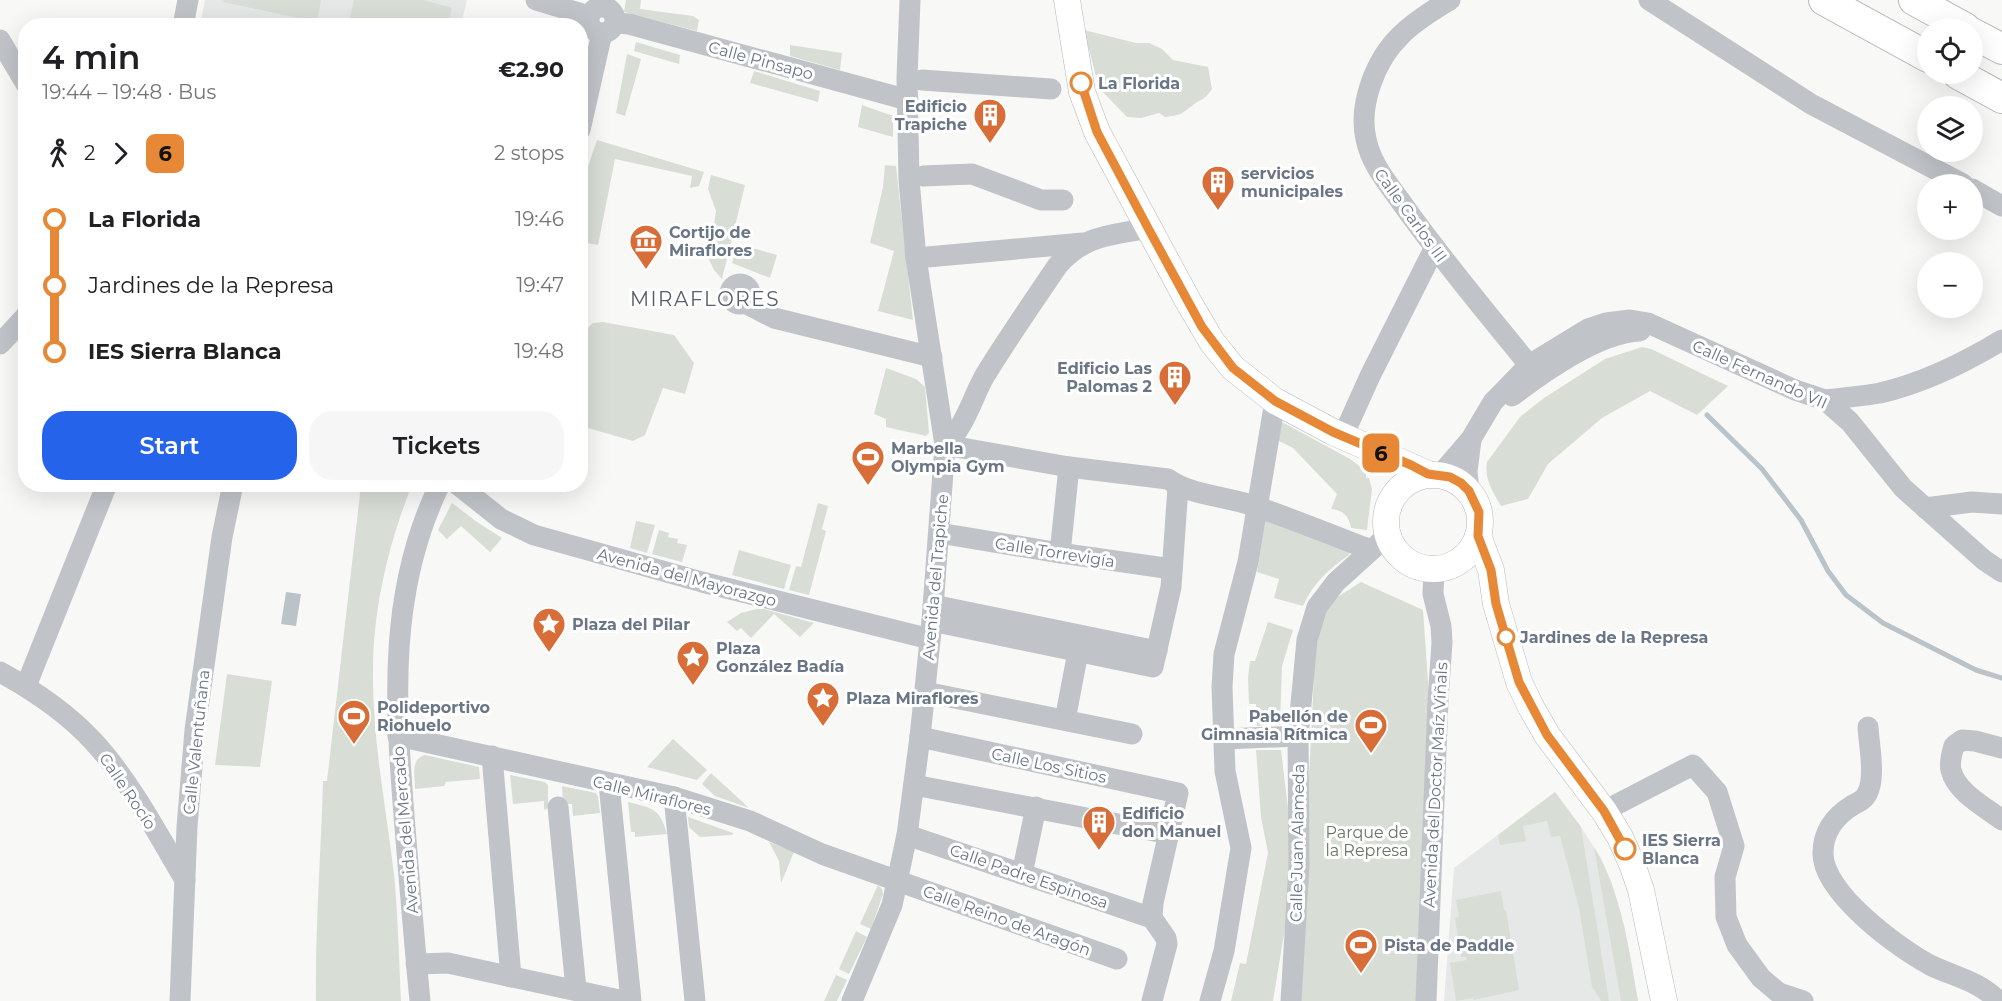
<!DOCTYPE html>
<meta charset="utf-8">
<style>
body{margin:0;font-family:Montserrat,sans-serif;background:#f6f6f6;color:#202124;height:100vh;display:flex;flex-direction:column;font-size:22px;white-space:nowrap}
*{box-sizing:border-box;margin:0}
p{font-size:20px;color:#757577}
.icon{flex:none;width:33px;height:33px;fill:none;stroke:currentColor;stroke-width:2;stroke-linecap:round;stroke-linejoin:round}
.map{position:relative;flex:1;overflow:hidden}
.sheet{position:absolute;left:18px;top:18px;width:570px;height:474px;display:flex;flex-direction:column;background:#fff;border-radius:24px;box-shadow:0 6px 24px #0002}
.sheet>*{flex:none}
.badge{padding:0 12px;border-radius:9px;font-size:21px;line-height:39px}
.tools{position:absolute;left:1917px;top:18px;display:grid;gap:12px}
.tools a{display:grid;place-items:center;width:66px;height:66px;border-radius:50%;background:#fff;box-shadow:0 6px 24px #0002;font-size:30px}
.map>.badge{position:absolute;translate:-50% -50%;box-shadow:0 0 0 3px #fff}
.legs{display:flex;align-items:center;gap:9px;height:66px;padding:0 24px;font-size:20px}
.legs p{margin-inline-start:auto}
.head{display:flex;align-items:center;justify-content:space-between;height:102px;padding:0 24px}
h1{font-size:33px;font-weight:600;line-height:45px}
.primary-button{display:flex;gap:12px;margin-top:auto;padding:12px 24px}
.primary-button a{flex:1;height:69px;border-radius:24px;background:#2563eb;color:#fff;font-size:24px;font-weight:600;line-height:69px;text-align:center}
.primary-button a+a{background:#f6f6f6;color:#202124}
ul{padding:0 24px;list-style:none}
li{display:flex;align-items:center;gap:21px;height:66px;font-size:22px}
li i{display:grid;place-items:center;width:9px;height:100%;margin:0 8px;background:currentColor}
li i::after{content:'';width:15px;height:15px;margin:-8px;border:4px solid;border-radius:50%;background:#fff}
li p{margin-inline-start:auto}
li:first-child i{background:linear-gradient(#0000 50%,currentColor 0)}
li:last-child i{background:linear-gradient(currentColor 50%,#0000 0)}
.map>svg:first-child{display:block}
.built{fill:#e6e8e7}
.green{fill:#d8ddd6}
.water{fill:#bac3c8}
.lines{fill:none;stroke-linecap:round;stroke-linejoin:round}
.stream{stroke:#bac3c8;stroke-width:5}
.major-casing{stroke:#b4b8bc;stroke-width:27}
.highway-casing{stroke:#b4b7bb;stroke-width:32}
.minor{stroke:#c0c4c8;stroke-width:21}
.major{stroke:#fff;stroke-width:26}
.highway{stroke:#fff;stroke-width:30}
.line-1-casing{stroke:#fff;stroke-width:14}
.line-1{stroke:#e68836;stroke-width:9}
.stop-1-dot{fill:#fff;stroke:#e68836;stroke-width:3}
.labels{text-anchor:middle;stroke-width:6;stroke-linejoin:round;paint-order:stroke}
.street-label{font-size:16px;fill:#6a7685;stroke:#fff}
.stop-label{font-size:16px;font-weight:bold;fill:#6a7685;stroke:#fff;text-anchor:start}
.poi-label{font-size:16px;font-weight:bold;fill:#6a7685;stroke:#fff;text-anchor:start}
.park-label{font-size:16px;fill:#667864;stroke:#fff}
.quarter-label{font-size:20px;letter-spacing:1.5px;fill:#57606b;stroke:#fff}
</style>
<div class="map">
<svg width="2002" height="1001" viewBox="0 0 2002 1001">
<rect width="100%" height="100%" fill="#f8f9f7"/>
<g class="built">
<polygon points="205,0 467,0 461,25 200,26"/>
<polygon points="1555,792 1581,827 1601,858 1611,881 1624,925 1638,1001 1444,1001 1454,868"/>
</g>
<g class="green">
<polygon points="224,0 321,0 317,22 223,2"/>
<polygon points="354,0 424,0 452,8 447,25 348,25"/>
<polygon points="626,0 641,0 640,9 693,16 699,20 697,31 624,12"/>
<path d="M1084,30L1136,43H1149L1162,49L1173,60L1208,67L1212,89C1204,101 1202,98 1193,105C1180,115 1181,115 1165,117L1159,113L1141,118L1127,117L1099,88Z"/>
<polygon points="636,42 680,55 679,64 634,51"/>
<polygon points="790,45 842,53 840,70 790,56"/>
<polygon points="627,54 641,59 625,116 616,113"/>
<polygon points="754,71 820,91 818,102 750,83"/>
<polygon points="862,105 893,116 893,137 858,127"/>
<polygon points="597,140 704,172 699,186 690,188 692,176 615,159 598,245 581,242 581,187"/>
<polygon points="885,165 896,166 913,320 878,311 894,251 870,243 883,187"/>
<polygon points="711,175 745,185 722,279 714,270 709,259 716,211 708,189"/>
<polygon points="738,244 777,255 770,278 732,263"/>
<polygon points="603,322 674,335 694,363 685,394 663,388 645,435 633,441 581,426 581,334 593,323"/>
<path d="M1642,347L1651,349L1728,386L1697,415L1650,391L1602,418L1548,464L1528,499L1501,506C1493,492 1484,479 1487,462L1520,417L1544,398L1605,359Z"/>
<polygon points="886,368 916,379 925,387 929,433 926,436 886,427 886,419 874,414"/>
<path d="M1280,421L1350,459L1366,471V478H1369L1372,489L1367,530L1351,528C1349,516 1343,510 1331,509L1337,494L1293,448L1275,439Z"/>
<path d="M361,485H412C389,542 373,608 373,670C372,738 386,807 394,874C398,916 399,959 401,1001H316C315,927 321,854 323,781H327Z"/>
<polygon points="452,503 477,522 502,538 490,552 461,526 447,539 438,530"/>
<polygon points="818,503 828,506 822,529 826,531 809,595 789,590 796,566 801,567"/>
<path d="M1266,518L1350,552L1349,555C1329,569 1313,583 1303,606L1274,598L1279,579L1257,572Z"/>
<polygon points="636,521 655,525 647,553 630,548"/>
<polygon points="659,530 669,533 668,537 678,539 677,543 687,545 682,562 652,554"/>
<polygon points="739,550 791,565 784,589 732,575"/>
<polygon points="1361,582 1423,610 1429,695 1420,1001 1298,1001 1315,655 1323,610 1336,598"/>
<polygon points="757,609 764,609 814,623 800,637 774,614 751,638 741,628 737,631 727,622 741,613"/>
<polygon points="1268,622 1293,630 1282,666 1280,723 1257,726 1256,704 1249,704 1248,678 1250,661 1255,661"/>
<polygon points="227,674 272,681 260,767 215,765"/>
<polygon points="673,739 707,770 697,780 647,767"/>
<polygon points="1256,750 1281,750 1291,833 1286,922 1273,1001 1231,1001 1240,963 1246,964 1268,853 1261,817"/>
<path d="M425,755L479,767L480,779L446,782L444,786L415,789C415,776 410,759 425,755Z"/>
<polygon points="711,773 749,808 715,796 702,784"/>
<polygon points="510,775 545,782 548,785 548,808 544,810 544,801 513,804"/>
<polygon points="562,786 596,793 598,797 600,813 573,816 572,804 563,804"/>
<polygon points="1555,792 1581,827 1609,1001 1601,1001 1592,987 1579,908 1560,836 1551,837 1547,821 1523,826 1526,841 1500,845 1498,835"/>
<path d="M628,802C652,808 660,808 667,834L635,837V832H631Z"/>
<polygon points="688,817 733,833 732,835 700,837 689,827"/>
<polygon points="769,842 794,852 781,883 779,861"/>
<path d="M1594,847C1622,894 1629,949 1638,1001H1621Z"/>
<polygon points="878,885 882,889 883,894 871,929 860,924"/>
<polygon points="1501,891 1504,910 1506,910 1519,990 1474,1000 1473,998 1456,1001 1450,963 1467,960 1466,957 1461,957 1455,918 1459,917 1456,900"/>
<polygon points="856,931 867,937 849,974 839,969"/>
<polygon points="836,975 847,980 837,1001 824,1001"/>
</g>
<polygon class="water" points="286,592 301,594 296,626 281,624"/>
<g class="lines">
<polyline class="stream" points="1707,415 1762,469 1801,520 1828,571 1846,595 1883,623 1976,670 2002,678"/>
<defs>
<g id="major">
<polyline points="1067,0 1082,92 1097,132 1188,301 1212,342 1233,368 1275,401 1333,432 1428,474"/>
<circle cx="1433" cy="522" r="47"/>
<polyline points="1478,536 1491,570 1496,604 1519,682 1531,707 1547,735 1604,811 1620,837 1632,864 1641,890 1664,1001"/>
</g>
<g id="highway">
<polyline points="1824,0 1928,57"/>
<polyline points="1914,0 1965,28"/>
<polyline points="1972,33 2002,49"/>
<polyline points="1958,74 2002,98"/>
</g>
</defs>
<use href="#major" class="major-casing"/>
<use href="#highway" class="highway-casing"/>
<g class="minor">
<polyline points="536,0 589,16"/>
<path d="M1450,0C1433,10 1415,21 1401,35C1376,59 1358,104 1366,139C1371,165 1390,186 1404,206C1443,261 1487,313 1529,365"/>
<polyline points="1649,0 1811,104 1963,184"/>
<circle cx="602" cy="20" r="13"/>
<polyline points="615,23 629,24 908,100"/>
<polyline points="183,26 188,0"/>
<polyline points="0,40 26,84"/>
<polyline points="922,80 1051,89"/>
<polyline points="580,130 602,33"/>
<polyline points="923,176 972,174 1041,200 1063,200"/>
<polyline points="1972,189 2002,206"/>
<polyline points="916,258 1083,243"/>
<circle cx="740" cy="294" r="10"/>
<polyline points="745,303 774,318 932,357"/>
<polyline points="0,344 26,316"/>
<path d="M1512,396C1545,371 1598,333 1640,331"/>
<path d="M1825,400C1843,398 1862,396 1880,393C1924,383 1964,363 2002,340"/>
<polyline points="1343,436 1370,376 1434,249"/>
<path d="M945,445L1069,467L1168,479C1190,495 1224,496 1251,505C1291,518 1331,535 1371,550"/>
<path d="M945,445C964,429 972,399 984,377C1007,339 1033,302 1058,265C1086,234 1110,236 1148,228"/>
<polyline points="1440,475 1471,439 1493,402 1529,365 1588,329 1606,323 1630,320 1648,323 1795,390 1825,400 1850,422 1903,488 1984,560 2002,572"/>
<polyline points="457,484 501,519 534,535 702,582 930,639"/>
<polyline points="1469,491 1467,471 1471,440"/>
<polyline points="1925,508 1972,502 2002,504"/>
<polyline points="939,533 1060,553 1172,569"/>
<polyline points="1060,553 1069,467"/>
<polyline points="933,605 1157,651"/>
<polyline points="932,621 1153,667 1171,587 1178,487"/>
<path d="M0,672C33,690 67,713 93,741C130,781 157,833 185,880"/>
<polyline points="26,686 107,484"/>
<polyline points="925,692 1132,734"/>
<polyline points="1065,720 1078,652"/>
<path d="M1868,727C1869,745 1876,778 1867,794C1864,800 1859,802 1853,805C1835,816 1823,831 1823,853C1822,892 1898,948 1930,965C1952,976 1980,981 1998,1001"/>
<polyline points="398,736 674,797 750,821 822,854 1117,959"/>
<polyline points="920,737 1178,793 1153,903 1152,918 1166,938 1167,944 1152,1001"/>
<polyline points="1224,739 1298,736"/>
<path d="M2002,748L1975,741L1962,740L1954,746C1952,753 1949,762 1951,770C1956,792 1985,807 2002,820"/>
<polyline points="492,756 511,977"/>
<polyline points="609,784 631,1001"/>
<polyline points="914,785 1170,834"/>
<polyline points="674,797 695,1001"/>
<polyline points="558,807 576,989"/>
<polyline points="1604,811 1693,765 1717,792 1734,846 1725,877 1726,917 1737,945 1761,978 1779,993 1803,1001"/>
<polyline points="907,835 1152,918"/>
<polyline points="1022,874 1036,807"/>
<polyline points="416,964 448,963 624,1001"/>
<polyline points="180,1001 187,827 195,730 222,537 233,484"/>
<path d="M420,1001C414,939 409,877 404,815C395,701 388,590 440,484"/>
<polyline points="852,1001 892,905 907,835 920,737 932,621 945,445 916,258 909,180 907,78 910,0"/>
<polyline points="1210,1001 1224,951 1241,848 1225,771 1222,687 1224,654 1248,562 1275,401"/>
<polyline points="1291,1001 1299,865 1298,736 1307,640 1317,607 1336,582 1387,536"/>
<polyline points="1426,1001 1438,701 1442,642 1441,626 1433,594 1434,570"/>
</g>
<use href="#major" class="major"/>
<use href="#highway" class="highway"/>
</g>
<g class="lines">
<defs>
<polyline id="line-1" points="1081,83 1097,132 1148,228 1202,327 1233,368 1275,401 1333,432 1411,465 1428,474 1450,477 1461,483 1469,491 1479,512 1478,536 1491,570 1496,604 1519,682 1547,735 1604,811 1625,849"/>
</defs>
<use href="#line-1" class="line-1-casing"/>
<use href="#line-1" class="line-1"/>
</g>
<defs>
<symbol id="building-pin" viewBox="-11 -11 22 30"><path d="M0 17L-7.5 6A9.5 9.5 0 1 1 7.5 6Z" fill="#d86d38" stroke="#fff"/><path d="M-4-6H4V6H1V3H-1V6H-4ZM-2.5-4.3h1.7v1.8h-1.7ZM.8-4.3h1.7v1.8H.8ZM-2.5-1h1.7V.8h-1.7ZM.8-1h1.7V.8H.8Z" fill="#fff"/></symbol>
<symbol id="museum-pin" viewBox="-11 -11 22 30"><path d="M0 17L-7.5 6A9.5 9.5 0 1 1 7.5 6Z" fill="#d86d38" stroke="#fff"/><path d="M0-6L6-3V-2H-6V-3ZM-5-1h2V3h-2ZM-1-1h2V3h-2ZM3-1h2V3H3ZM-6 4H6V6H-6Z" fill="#fff"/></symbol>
<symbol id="stadium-pin" viewBox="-11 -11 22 30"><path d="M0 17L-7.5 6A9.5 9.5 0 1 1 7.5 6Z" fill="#d86d38" stroke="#fff"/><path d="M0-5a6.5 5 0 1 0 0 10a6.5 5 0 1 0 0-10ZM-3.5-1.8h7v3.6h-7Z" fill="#fff"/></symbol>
<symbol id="sight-pin" viewBox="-11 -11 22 30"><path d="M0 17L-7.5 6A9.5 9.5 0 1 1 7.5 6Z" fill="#d86d38" stroke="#fff"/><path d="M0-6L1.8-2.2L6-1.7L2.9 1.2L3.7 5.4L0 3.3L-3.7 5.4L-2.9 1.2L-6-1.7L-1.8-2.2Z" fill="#fff"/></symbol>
</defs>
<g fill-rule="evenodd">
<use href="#building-pin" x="971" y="96" width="38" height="52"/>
<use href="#building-pin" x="1199" y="163" width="38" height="52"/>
<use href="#museum-pin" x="627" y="222" width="38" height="52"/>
<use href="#building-pin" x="1156" y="358" width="38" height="52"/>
<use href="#stadium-pin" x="849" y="438" width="38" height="52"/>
<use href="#sight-pin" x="530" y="605" width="38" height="52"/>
<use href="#sight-pin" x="674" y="638" width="38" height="52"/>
<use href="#sight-pin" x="804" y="679" width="38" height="52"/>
<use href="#stadium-pin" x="335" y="697" width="38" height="52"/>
<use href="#stadium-pin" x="1352" y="706" width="38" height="52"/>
<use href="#building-pin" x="1080" y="803" width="38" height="52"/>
<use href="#stadium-pin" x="1342" y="926" width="38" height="52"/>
</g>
<g class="stop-1-dot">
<circle cx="1081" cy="83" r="10"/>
<circle cx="1506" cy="637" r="8"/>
<circle cx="1625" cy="849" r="10"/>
</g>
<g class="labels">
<g class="street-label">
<text transform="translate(761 60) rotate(15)" y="6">Calle Pinsapo</text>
<text transform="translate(1411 215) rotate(54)" y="6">Calle Carlos III</text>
<text transform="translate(1760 374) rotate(24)" y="6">Calle Fernando VII</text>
<text transform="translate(1055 552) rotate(9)" y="6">Calle Torrevigía</text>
<text transform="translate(687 577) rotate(15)" y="6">Avenida del Mayorazgo</text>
<text transform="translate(935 577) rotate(-85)" y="6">Avenida del Trapiche</text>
<text transform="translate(196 742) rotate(-84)" y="6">Calle Valentuñana</text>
<text transform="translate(1049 765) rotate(12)" y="6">Calle Los Sitios</text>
<text transform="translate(1435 785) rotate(-87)" y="6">Avenida del Doctor Maíz Viñals</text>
<text transform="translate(128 791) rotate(56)" y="6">Calle Rocío</text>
<text transform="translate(652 795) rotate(14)" y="6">Calle Miraflores</text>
<text transform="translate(405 830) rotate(-95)" y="6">Avenida del Mercado</text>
<text transform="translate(1297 843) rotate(-89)" y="6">Calle Juan Alameda</text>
<text transform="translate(1029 876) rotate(19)" y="6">Calle Padre Espinosa</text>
<text transform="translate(1007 920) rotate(20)" y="6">Calle Reino de Aragón</text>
</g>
<g class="stop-label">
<text x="1098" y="89">La Florida</text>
<text x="1520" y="643">Jardines de la Represa</text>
<text x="1642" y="846">IES Sierra<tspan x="1642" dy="18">Blanca</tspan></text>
</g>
<g class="poi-label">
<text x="967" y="112" text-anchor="end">Edificio<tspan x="967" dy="18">Trapiche</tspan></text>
<text x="1241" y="179">servicios<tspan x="1241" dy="18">municipales</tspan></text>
<text x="669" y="238">Cortijo de<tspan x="669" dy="18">Miraflores</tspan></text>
<text x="1152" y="374" text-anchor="end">Edificio Las<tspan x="1152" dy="18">Palomas 2</tspan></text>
<text x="891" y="454">Marbella<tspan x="891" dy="18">Olympia Gym</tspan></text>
<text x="572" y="630">Plaza del Pilar</text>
<text x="716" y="654">Plaza<tspan x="716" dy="18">González Badía</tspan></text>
<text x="846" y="704">Plaza Miraflores</text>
<text x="377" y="713">Polideportivo<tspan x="377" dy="18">Riohuelo</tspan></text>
<text x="1348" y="722" text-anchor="end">Pabellón de<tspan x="1348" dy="18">Gimnasia Rítmica</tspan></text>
<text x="1122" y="819">Edificio<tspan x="1122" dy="18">don Manuel</tspan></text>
<text x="1384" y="951">Pista de Paddle</text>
</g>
<g class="park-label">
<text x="1367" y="838">Parque de<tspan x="1367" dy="18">la Represa</tspan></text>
</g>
<g class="quarter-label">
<text x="705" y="306">MIRAFLORES</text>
</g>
</g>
</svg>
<div class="tools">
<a><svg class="icon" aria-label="locate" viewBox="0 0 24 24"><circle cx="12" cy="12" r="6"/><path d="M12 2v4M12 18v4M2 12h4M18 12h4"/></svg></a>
<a><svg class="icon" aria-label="layers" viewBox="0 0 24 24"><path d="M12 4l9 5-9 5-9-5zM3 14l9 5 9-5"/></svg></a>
<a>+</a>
<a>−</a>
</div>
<b class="badge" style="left:1381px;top:453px;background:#e68836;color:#111">6</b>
<section class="sheet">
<div class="head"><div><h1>4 min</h1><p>19:44 – 19:48 · Bus</p></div><b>€2.90</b></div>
<div class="legs"><svg class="icon" aria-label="walk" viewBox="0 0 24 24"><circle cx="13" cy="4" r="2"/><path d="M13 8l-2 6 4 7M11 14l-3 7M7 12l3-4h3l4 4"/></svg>2<svg class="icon" aria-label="forward" viewBox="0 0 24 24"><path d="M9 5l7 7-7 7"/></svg><b class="badge" style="background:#e68836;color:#111">6</b><p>2 stops</p></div>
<ul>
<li><i style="color:#e68836"></i><b>La Florida</b><p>19:46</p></li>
<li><i style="color:#e68836"></i><span>Jardines de la Represa</span><p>19:47</p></li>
<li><i style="color:#e68836"></i><b>IES Sierra Blanca</b><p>19:48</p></li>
</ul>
<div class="primary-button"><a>Start</a><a>Tickets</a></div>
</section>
</div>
